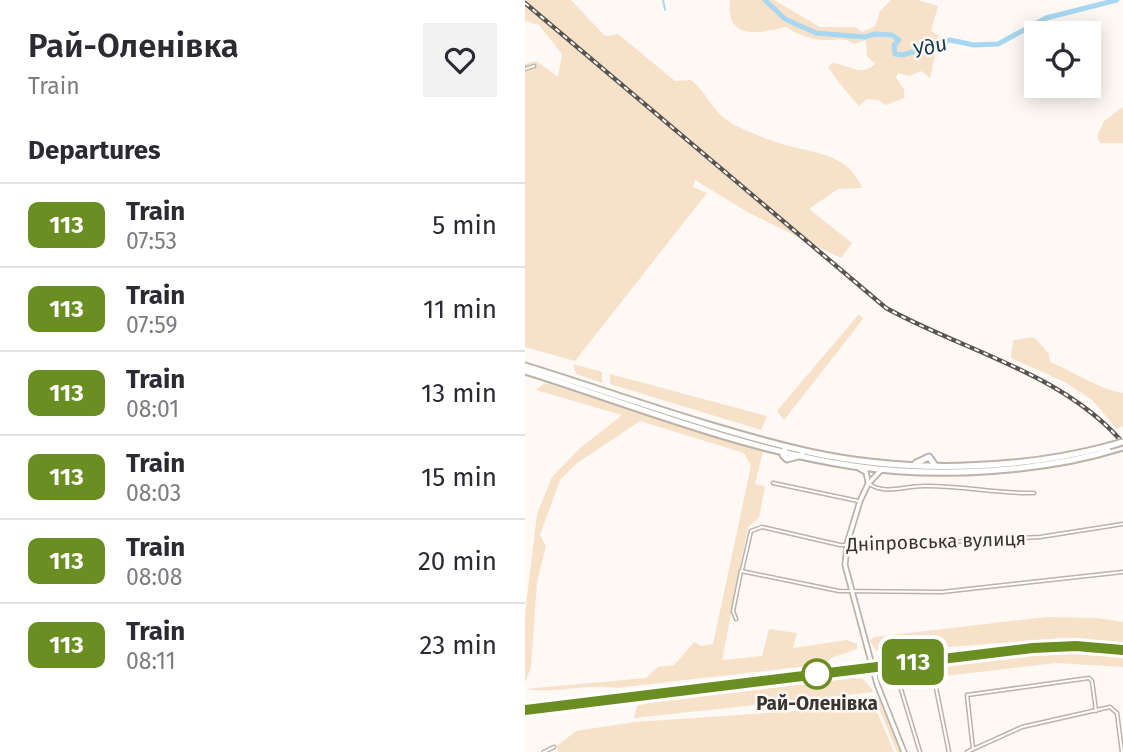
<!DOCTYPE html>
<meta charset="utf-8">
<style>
body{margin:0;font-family:"Fira Sans",sans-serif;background:#f2f2f3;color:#2b2b33;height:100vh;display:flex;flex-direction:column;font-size:26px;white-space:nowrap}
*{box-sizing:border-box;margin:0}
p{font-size:23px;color:#7c7c81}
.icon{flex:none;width:38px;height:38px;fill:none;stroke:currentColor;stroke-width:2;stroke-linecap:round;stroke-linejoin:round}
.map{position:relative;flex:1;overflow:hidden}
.details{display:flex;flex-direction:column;background:#fff;width:525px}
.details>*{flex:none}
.badge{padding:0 14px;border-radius:10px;font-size:24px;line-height:46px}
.buttons{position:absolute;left:499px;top:21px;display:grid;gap:14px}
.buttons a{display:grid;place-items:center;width:77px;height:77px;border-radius:0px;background:#fff;box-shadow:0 4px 18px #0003;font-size:35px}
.map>.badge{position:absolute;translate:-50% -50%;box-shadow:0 0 0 4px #fff}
h2{padding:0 28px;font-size:26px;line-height:63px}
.round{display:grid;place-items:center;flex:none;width:74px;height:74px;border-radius:0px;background:#f2f2f3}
.head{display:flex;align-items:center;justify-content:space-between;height:119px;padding:0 28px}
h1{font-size:33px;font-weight:600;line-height:52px}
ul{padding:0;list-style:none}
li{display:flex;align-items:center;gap:21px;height:84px;padding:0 28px;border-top:2px solid #e1e1e2}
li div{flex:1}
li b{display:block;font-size:26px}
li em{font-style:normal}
li .badge{min-width:77px;font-weight:700;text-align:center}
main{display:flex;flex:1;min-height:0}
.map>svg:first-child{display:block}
.green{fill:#f7e1c9}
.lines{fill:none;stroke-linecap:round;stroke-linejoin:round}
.stream{stroke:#a8d8f1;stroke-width:2}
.river{stroke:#a8d8f1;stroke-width:5}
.minor-casing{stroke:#bcb2a7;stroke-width:5}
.tertiary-casing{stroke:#bcb2a7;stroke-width:7}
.trunk-casing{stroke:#bcb2a7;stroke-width:9}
.minor{stroke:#fff;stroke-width:2}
.tertiary{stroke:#fff;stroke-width:3.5}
.trunk{stroke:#fff;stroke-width:5}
.rail-casing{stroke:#585450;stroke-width:4.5}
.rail{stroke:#fef9f5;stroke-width:2;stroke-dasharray:5;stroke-linecap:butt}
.trunk-bridge-casing{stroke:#bcb2a7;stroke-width:9;stroke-linecap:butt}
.trunk-bridge{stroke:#fff;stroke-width:5}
.line-casing{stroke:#fff;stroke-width:16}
.line{stroke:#6b8e23;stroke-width:10}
.stop-dot{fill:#fff;stroke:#6b8e23;stroke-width:3.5}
.labels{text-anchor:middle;stroke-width:5;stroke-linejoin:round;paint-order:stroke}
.street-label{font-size:19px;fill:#383430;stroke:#fef9f5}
.stop-label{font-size:19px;font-weight:bold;fill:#383430;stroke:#fef9f5}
.water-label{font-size:21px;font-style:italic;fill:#133b4d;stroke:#fef9f5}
</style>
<main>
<section class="details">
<div class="head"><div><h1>Рай-Оленівка</h1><p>Train</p></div><a class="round"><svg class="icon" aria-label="heart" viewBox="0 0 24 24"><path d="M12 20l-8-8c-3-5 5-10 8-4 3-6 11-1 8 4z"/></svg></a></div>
<h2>Departures</h2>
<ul>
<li><span class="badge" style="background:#6b8e23;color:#fff">113</span><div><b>Train</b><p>07:53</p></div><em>5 min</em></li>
<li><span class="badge" style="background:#6b8e23;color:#fff">113</span><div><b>Train</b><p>07:59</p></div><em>11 min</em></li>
<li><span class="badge" style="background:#6b8e23;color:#fff">113</span><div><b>Train</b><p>08:01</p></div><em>13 min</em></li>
<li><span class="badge" style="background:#6b8e23;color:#fff">113</span><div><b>Train</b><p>08:03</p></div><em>15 min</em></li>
<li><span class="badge" style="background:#6b8e23;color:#fff">113</span><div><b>Train</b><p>08:08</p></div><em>20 min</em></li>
<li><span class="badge" style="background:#6b8e23;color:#fff">113</span><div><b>Train</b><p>08:11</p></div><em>23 min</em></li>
</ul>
</section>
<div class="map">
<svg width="598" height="752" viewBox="0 0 598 752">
<rect width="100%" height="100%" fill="#fef9f5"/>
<g class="green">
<path d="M0,0H46L80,36L93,34L150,81L166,80C182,93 187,111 206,123C219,130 236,137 251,142C284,154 322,150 337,188L313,189L284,209L327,243L316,258L224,213L170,180L168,187L182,193L50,361L0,347V64L11,61L33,77L37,54L14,25L0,21Z"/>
<path d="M205,0H249L295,27H330L337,32L350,26L355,11L366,0H393L413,6L406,31L414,36L405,78L396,71L385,76L373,73L371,78L379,89V98L361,105L353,100L342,99L334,106C323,94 312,81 303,67L307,63C324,64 335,78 350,64L342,56L341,40L329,44C317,36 313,41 300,40C289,40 270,34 261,27C235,33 200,42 205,0Z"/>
<polygon points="598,107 598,143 575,143 572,136 579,121"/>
<polygon points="334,314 338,319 259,420 252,411"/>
<path d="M509,337L524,354L525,362C550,372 573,389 598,393V426L592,429L567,400L540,382L486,358L488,340Z"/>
<polygon points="48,364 77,372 77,383 51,374"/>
<polygon points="85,374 242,416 236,430 85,384"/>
<path d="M20,383L238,451L230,484L240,486L234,518L223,527L197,660L237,656L244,629L272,633L268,648L322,640L332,644V649L306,658L300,664L91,688C61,683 31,694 0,689L121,678L133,667L149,665L169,642L176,646L188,644L226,466L219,453L115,421L52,463L35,480L15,535L21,546L12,582L6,667L0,683V614L12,514L27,477L54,449L97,415L11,390Z"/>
<polygon points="521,617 572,618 598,622 598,642 537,638 360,652 351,650 345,641 349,637"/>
<polygon points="528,649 598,654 598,667 531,663 358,683 371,670"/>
<polygon points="315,676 338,679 349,692 109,718 112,706 122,703"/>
<polygon points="346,698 369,752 33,752 32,746 51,731 109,722 272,711"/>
<polygon points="355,699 378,752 372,752 351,701"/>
</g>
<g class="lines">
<polyline class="stream" points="138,0 140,10"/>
<polyline class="river" points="240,0 260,19 291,33 340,37 350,34 367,35 374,40 369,45 370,54 378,55 425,40 449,45 473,44 521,18 592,0"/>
<defs>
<g id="minor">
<polyline points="0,69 9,66"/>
<polyline points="248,483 333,501"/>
<path d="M344,484C361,495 379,486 398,486C436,485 471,494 509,493"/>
<polyline points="217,570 226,531 237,527 315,545 370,545 515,537 598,524"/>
<polyline points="211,619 208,611 216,571 314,591 417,592 598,572"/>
<polyline points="375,686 395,752"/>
<polyline points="411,688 424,752"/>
<polyline points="448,749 442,695 564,678 567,681 571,711"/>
<polyline points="19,752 29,747"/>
<polyline points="442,752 497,727 585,707 592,713 597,752"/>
</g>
<g id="tertiary">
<polyline points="335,469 341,472 343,482"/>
<polyline points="357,469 343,484 335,501 322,544 320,565 352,684 379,752"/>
</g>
<g id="trunk">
<path d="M0,366C94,395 188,430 284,452C379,473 490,471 584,446"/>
<path d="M0,371C108,405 216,449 328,466C412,478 517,473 598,447"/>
<polyline points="260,449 258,455 262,459 277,455"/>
<polyline points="391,463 404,457 409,464"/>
</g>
</defs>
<use href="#minor" class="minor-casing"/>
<use href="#tertiary" class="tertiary-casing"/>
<use href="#trunk" class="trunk-casing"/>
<use href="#minor" class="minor"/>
<use href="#tertiary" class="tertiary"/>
<use href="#trunk" class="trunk"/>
<defs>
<g id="rail">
<path d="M0,3L361,308C439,351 538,373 598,443"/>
<polyline points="0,710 508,648 551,646 598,650"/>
</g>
</defs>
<use href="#rail" class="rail-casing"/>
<use href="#rail" class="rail"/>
<defs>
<polyline id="trunk-bridge" points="584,446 598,442"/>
</defs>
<use href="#trunk-bridge" class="trunk-bridge-casing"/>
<use href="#trunk-bridge" class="trunk-bridge"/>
</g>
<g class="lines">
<defs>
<polyline id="line" points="0,710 508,648 551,646 598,650"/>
</defs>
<use href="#line" class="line-casing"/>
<use href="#line" class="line"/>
</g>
<circle class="stop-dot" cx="292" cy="674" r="14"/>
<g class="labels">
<g class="street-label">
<text transform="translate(411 541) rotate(-2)" y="7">Дніпровська вулиця</text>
</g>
<g class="stop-label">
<text x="292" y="710">Рай-Оленівка</text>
</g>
<g class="water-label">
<text transform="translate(405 47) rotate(-15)" y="7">Уди</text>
</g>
</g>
</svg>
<div class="buttons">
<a><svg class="icon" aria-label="locate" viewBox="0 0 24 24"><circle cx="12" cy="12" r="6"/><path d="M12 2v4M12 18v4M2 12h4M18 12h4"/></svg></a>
</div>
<b class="badge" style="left:388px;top:662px;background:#6b8e23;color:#fff">113</b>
</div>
</main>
